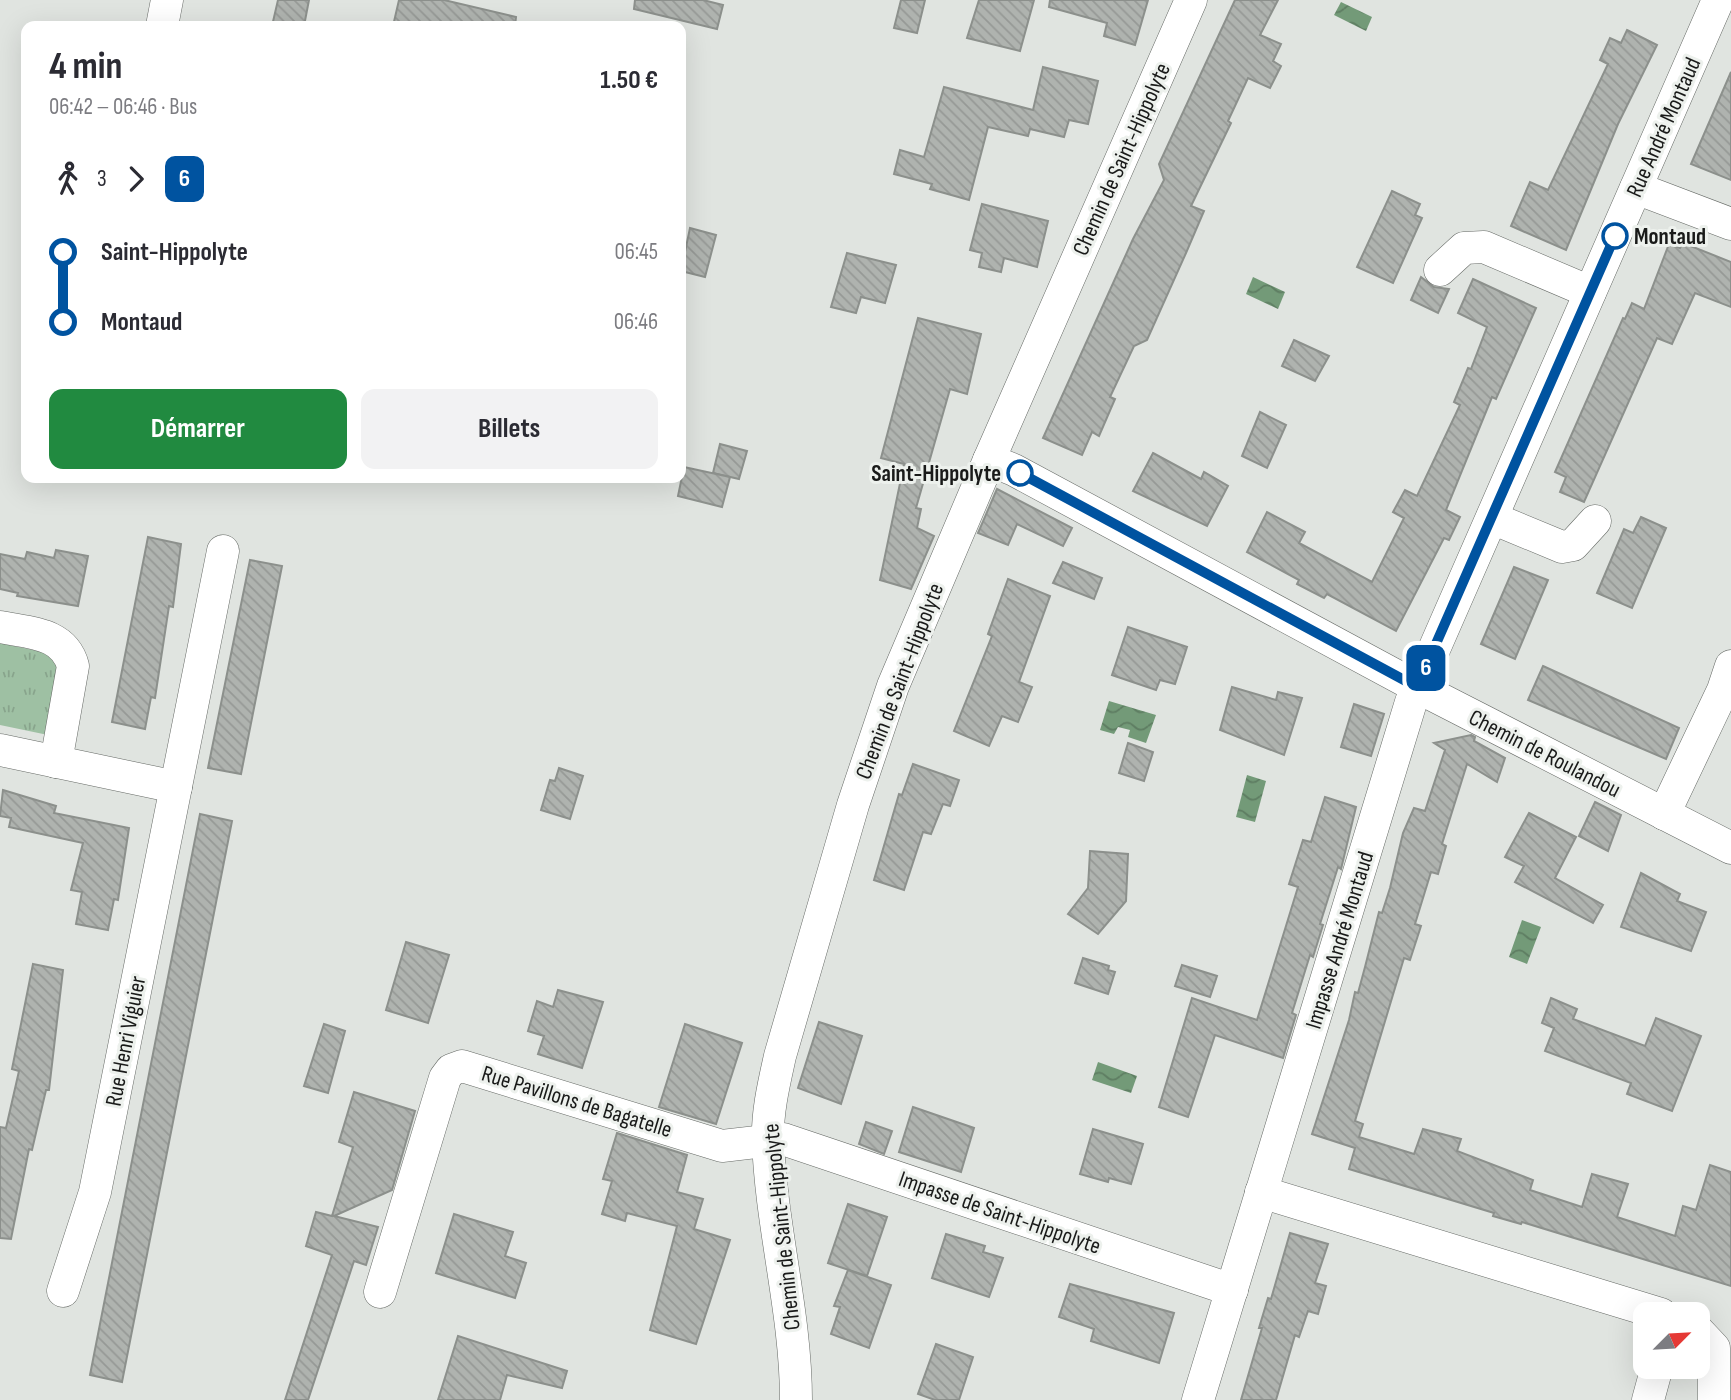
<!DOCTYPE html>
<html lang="fr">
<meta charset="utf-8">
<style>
body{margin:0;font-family:"Sofia Sans Condensed",sans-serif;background:#f2f2f3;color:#2b2b33;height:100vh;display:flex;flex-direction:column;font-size:26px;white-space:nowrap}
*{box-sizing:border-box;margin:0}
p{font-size:23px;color:#7c7c81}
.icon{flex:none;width:38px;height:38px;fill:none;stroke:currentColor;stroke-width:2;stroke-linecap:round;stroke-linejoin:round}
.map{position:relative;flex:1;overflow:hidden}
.side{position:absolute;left:21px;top:21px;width:665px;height:462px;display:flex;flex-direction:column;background:#fff;border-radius:14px;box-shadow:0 7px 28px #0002}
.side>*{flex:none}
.badge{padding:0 14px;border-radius:10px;font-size:24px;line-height:46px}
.needle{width:46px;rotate:66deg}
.fabs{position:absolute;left:1633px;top:1302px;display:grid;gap:14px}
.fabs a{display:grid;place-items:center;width:77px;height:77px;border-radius:14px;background:#fff;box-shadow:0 7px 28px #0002;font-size:35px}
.map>.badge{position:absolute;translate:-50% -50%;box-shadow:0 0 0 4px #fff}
.legs{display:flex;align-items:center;gap:10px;height:77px;padding:0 28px;font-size:23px}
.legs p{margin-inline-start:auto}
.headline{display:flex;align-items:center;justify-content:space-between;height:119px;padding:0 28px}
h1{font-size:38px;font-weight:700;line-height:52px}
.button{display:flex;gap:14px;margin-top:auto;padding:14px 28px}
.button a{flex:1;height:80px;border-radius:14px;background:#218a40;color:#fff;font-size:28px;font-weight:700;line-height:80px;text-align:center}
.button a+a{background:#f2f2f3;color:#2b2b33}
ul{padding:0 28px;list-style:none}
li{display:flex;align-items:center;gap:24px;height:70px;font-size:26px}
li i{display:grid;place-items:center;width:10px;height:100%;margin:0 9px;background:currentColor}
li i::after{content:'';width:18px;height:18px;margin:-9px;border:5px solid;border-radius:50%;background:#fff}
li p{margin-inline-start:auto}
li:first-child i{background:linear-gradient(#0000 50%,currentColor 0)}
li:last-child i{background:linear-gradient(currentColor 50%,#0000 0)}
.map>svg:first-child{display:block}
.grass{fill:url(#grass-tufts)}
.water{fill:url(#water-waves)}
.building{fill:url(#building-back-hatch);stroke:#8c908c;stroke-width:2}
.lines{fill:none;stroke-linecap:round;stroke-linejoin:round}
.minor-casing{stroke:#666a66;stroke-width:33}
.minor{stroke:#fff;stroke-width:32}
.line-1-casing{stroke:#fff;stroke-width:16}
.line-1{stroke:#0053a0;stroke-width:10}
.stop-1-dot{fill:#fff;stroke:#0053a0;stroke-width:3.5}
.labels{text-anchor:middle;stroke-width:6;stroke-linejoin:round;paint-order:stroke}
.street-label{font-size:23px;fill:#191a19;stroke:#edf1ed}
.stop-label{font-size:23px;font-weight:bold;fill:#191a19;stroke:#edf1ed;text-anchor:start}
</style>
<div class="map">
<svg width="1731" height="1400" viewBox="0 0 1731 1400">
<defs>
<pattern id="grass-tufts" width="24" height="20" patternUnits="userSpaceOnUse" patternTransform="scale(1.75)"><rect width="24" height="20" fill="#9ec0a3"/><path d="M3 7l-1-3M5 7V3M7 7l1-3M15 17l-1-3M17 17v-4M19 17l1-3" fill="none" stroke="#88a48c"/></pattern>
<pattern id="water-waves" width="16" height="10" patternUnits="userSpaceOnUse" patternTransform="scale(1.75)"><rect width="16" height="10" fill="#739a78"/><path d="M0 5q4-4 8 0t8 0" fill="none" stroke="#5e7d62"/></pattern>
<pattern id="building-back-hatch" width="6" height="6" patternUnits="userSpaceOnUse" patternTransform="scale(1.75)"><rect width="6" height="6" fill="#afb3af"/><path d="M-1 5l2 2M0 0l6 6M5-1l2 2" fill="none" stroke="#969996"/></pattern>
</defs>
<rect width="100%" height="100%" fill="#e0e4e0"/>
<polygon class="grass" points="0,643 47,653 61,670 48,735 0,725"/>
<g class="water">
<polygon points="1341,2 1372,17 1366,31 1334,15"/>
<polygon points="1253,277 1285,292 1278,309 1246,294"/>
<polygon points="1109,701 1156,715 1146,743 1128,737 1130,730 1118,727 1114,734 1100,730"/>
<polygon points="1247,775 1266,781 1255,822 1236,817"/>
<polygon points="1522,920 1541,927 1527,964 1509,957"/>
<polygon points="1098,1062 1137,1076 1131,1093 1092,1080"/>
</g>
<g class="building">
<polygon points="278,0 309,0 304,26 272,26"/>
<polygon points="399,0 444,0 516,17 515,26 393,26"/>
<polygon points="635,0 703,0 723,5 717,29 634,9"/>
<polygon points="901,0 925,0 917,33 894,28"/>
<polygon points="979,0 1034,0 1020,51 967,38"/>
<polygon points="1050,0 1148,0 1135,45 1104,36 1107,23 1049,7"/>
<polygon points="1235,0 1278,0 1260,35 1281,44 1273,61 1281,66 1270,88 1248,78 1228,121 1231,123 1191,206 1204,211 1186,253 1147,340 1134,346 1110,397 1115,399 1099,436 1092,432 1082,455 1043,438 1133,239 1164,180 1159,164"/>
<polygon points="1627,30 1657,45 1618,124 1566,250 1511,226 1530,182 1548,190 1608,64 1600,60 1610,38 1621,43"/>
<polygon points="1043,67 1098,81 1088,124 1069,120 1064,137 1030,129 1028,136 988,127 969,200 930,189 932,184 894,174 900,150 924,157 944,87 1033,110"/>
<polygon points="1731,72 1731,180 1691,164"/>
<polygon points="1392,191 1420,204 1415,215 1422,218 1393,283 1357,267"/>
<polygon points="982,204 1048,221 1037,267 1004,258 1001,272 979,267 982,253 970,250"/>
<polygon points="690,228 716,235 705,277 681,271"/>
<polygon points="1683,243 1731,262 1731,307 1695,293 1672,344 1657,338 1584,502 1560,492 1566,477 1555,472 1623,318 1625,319 1632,303 1644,309 1669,244 1680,248"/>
<polygon points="847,253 896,265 885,303 861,297 856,313 831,307"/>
<polygon points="1421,277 1434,287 1449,289 1438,313 1411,300"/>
<polygon points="1473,279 1536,308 1496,399 1492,397 1446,510 1460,517 1449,540 1444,538 1396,631 1327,594 1324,598 1297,584 1299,580 1247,552 1267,512 1305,532 1299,543 1372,582 1404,518 1393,512 1405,490 1417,496 1460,405 1454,402 1468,368 1471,369 1487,327 1458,313"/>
<polygon points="918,318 981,334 967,394 950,389 916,508 921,509 917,528 934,536 911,589 880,580 904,464 881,458"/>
<polygon points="1294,340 1329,356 1315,381 1282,366"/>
<polygon points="1260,412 1286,425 1267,468 1242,456"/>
<polygon points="720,444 747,451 739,479 713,473"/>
<polygon points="1153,453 1201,479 1204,472 1228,486 1207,526 1133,491"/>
<polygon points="684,467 730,477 722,507 678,496"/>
<polygon points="997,489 1072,528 1063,546 1017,524 1008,545 978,533"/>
<polygon points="1641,517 1666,528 1632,608 1597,593 1624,529 1633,533"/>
<polygon points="148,537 181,544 173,607 169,606 155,698 151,697 145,729 112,722"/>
<polygon points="56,550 88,556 78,606 17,596 18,593 0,589 0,554 25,559 27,552 54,558"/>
<polygon points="250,560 282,566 241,774 208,768"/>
<polygon points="1063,562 1102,578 1094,599 1053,583"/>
<polygon points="1514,567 1548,580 1515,659 1481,644"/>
<polygon points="1008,579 1050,596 1019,682 1032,687 1018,722 1002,716 989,746 954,731 992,636 988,634"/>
<polygon points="1128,627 1187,647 1175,684 1160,680 1156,690 1112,675"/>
<polygon points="1543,666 1679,728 1666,759 1528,700"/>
<polygon points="1232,687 1276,700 1278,692 1302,698 1284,755 1220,730"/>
<polygon points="1354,704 1384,714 1371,756 1341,747"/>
<polygon points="1471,735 1475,737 1474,741 1505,758 1497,782 1467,764 1442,844 1446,846 1438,874 1431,872 1415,924 1421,926 1410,960 1404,958 1355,1121 1363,1124 1359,1137 1414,1154 1423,1129 1461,1139 1457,1151 1533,1180 1530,1190 1582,1207 1592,1174 1628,1184 1617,1217 1675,1236 1683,1206 1696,1210 1710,1165 1731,1172 1731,1286 1522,1222 1521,1224 1493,1216 1494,1213 1349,1169 1355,1148 1312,1134 1349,1020 1355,992 1358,993 1365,967 1379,912 1382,913 1390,888 1403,833 1414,808 1425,811 1445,750 1434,743"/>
<polygon points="1128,743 1153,752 1144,781 1119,773"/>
<polygon points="913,764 959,780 950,806 943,804 931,834 923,832 904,890 874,880 899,794 902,795"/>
<polygon points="559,768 583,776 570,819 541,810 550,780 555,781"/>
<polygon points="3,790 56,806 54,813 129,828 118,900 114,899 108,930 76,924 82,892 71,890 83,843 9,827 11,818 0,816"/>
<polygon points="1325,797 1356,807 1341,869 1338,867 1320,924 1323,925 1313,957 1310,955 1292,1013 1296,1015 1283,1058 1215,1035 1188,1117 1159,1107 1192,998 1257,1020 1298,887 1289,884 1303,840 1311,842"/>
<polygon points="1595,802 1621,815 1608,851 1579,836"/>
<polygon points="1529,813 1576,837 1555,878 1603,905 1593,923 1515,882 1524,866 1505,857"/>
<polygon points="200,814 232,821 122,1382 90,1375"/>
<polygon points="1090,851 1128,854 1126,901 1098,934 1068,914 1088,888"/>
<polygon points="1641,873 1680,894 1677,901 1706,912 1691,951 1621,927"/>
<polygon points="406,942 449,955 428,1023 386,1010"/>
<polygon points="1083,958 1109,966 1108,970 1115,972 1108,994 1075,983"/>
<polygon points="33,964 63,970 49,1090 46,1090 32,1150 29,1149 11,1239 0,1238 0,1127 6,1128 19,1071 12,1069"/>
<polygon points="1182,965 1217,976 1210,997 1175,986"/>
<polygon points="558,990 603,1002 582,1068 538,1054 544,1036 528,1031 537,1001 553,1007"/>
<polygon points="1551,998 1577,1009 1573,1019 1645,1046 1656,1018 1701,1036 1672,1111 1627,1094 1631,1083 1545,1051 1554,1028 1542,1023"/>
<polygon points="819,1022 862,1036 841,1104 798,1088"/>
<polygon points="324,1024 345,1031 328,1093 304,1086"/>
<polygon points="685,1024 742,1043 716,1124 659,1107"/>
<polygon points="354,1092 415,1111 392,1190 334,1216 378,1227 366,1265 354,1261 308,1400 285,1400 332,1255 306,1246 316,1212 332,1216 353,1147 339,1142"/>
<polygon points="913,1107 974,1128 961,1172 899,1152"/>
<polygon points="866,1122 892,1131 884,1154 859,1144"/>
<polygon points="1093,1129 1143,1144 1131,1184 1109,1178 1108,1182 1080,1174"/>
<polygon points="617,1133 687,1155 677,1192 703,1199 694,1229 730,1240 696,1344 650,1330 677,1226 627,1213 625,1221 602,1214 612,1181 603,1179"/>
<polygon points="848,1204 887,1217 867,1276 828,1263"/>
<polygon points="454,1214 513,1232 505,1256 526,1263 515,1298 436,1273"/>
<polygon points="1290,1233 1328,1244 1315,1283 1326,1286 1318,1314 1308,1311 1299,1337 1295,1335 1276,1400 1241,1400 1262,1328 1259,1328 1268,1298 1271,1299"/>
<polygon points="946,1234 985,1246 983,1252 1003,1258 989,1297 932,1278"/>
<polygon points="848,1270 891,1285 869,1348 831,1334 840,1307 834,1306"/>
<polygon points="1070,1284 1174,1313 1159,1363 1091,1341 1094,1329 1059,1317"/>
<polygon points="458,1336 567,1371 562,1388 507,1375 500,1400 438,1400"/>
<polygon points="936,1344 973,1357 959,1400 935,1400 918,1394"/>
</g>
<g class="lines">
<defs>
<g id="minor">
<polyline points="162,26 167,0"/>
<polyline points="1636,188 1731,224"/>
<polyline points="1440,270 1464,248 1484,247 1590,292"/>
<polyline points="989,460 1014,470 1417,687 1731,848"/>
<polyline points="1492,518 1562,547 1573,545 1595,521"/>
<path d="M0,627C29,633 64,632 73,666L56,762"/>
<polyline points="0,750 176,787"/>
<polyline points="1664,814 1723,690 1731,666"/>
<polyline points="1261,1192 1661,1314"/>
<polyline points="63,1291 95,1192 223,551"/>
<polyline points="380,1292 445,1078 451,1070 462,1066 722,1146 783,1139 1232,1290"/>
<polyline points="1698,1331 1714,1348 1714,1400"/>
<path d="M796,1400C796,1313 771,1227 768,1140C767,1112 774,1083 780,1056L853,805L893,686L989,460L1191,0"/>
<polyline points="1198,1400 1411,702 1718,0"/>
<polyline points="1648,1400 1657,1367"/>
</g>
</defs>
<use href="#minor" class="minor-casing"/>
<use href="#minor" class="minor"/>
</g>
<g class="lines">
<defs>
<polyline id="line-1" points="1020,473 1417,687 1615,236"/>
</defs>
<use href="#line-1" class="line-1-casing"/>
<use href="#line-1" class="line-1"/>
</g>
<g class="stop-1-dot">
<circle cx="1615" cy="236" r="12"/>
<circle cx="1020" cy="473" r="12"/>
</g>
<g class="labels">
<g class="street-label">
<text transform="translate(1663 127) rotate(-66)" y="8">Rue André Montaud</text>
<text transform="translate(1121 159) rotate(-66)" y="8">Chemin de Saint-Hippolyte</text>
<text transform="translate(899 681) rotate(-69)" y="8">Chemin de Saint-Hippolyte</text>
<text transform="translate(1545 753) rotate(27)" y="8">Chemin de Roulandou</text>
<text transform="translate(1339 940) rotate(-73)" y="8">Impasse André Montaud</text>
<text transform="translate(125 1041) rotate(-79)" y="8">Rue Henri Viguier</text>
<text transform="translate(577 1101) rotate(17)" y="8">Rue Pavillons de Bagatelle</text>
<text transform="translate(1000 1212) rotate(19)" y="8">Impasse de Saint-Hippolyte</text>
<text transform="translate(781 1227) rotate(-96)" y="8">Chemin de Saint-Hippolyte</text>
</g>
<g class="stop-label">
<text x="1634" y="244">Montaud</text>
<text x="1001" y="481" text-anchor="end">Saint-Hippolyte</text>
</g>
</g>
</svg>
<div class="fabs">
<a><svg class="needle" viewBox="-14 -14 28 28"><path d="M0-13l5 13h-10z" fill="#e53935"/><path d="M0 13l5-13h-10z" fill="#7c7c81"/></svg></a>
</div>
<b class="badge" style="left:1426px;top:668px;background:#0053a0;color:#fff">6</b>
<section class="side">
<div class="headline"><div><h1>4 min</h1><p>06:42 – 06:46 · Bus</p></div><b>1.50 €</b></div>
<div class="legs"><svg class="icon" aria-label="walk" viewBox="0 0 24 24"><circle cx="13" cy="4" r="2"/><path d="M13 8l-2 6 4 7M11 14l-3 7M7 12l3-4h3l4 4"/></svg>3<svg class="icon" aria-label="forward" viewBox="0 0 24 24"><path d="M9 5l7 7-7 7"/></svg><b class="badge" style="background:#0053a0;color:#fff">6</b></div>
<ul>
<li><i style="color:#0053a0"></i><b>Saint-Hippolyte</b><p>06:45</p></li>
<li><i style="color:#0053a0"></i><b>Montaud</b><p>06:46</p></li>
</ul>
<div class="button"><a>Démarrer</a><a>Billets</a></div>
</section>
</div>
